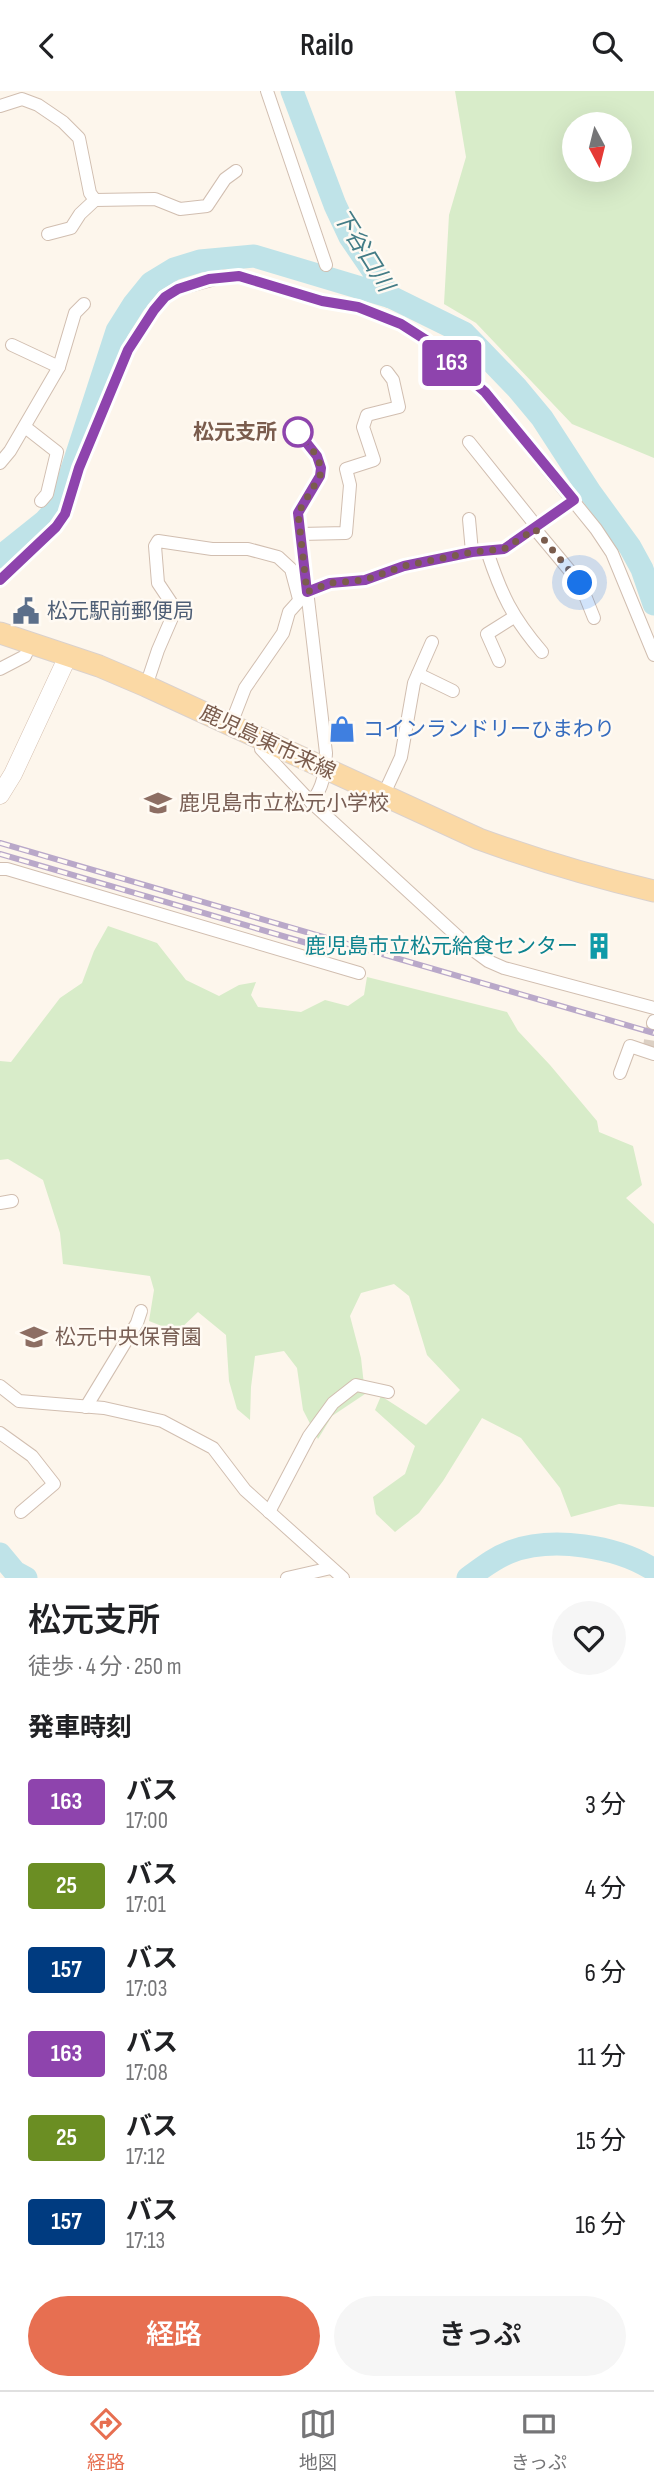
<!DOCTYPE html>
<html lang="ja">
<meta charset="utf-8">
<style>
body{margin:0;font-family:"Sofia Sans Condensed","Noto Sans JP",sans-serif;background:#f6f6f6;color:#202124;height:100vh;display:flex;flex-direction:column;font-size:26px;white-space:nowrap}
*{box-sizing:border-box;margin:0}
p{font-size:23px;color:#757577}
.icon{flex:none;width:38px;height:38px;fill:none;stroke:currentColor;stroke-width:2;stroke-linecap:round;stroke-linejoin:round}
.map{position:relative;height:1487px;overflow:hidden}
.side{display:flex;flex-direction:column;background:#fff;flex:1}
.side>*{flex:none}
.badge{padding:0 14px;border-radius:5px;font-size:24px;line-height:46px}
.needle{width:46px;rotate:173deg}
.buttons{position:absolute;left:562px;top:21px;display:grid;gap:14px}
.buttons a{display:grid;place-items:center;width:70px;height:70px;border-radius:50%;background:#fff;box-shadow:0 7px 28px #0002;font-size:35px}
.you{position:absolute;width:35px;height:35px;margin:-18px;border:5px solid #fff;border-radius:50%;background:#1a73e8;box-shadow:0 0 0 10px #1a73e833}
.map>.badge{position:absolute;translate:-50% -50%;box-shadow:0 0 0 4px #fff}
h2{padding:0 28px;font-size:26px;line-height:63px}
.round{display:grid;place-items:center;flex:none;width:74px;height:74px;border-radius:37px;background:#f6f6f6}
.summary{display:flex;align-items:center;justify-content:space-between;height:119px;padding:0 28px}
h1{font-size:33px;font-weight:600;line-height:52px}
.primary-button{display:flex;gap:14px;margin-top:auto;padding:14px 28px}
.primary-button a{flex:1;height:80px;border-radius:42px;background:#e76f51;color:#fff;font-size:28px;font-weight:600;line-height:80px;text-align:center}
.primary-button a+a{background:#f6f6f6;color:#202124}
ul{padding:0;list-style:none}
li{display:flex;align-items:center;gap:21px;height:84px;padding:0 28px}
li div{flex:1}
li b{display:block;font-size:26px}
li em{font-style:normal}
li .badge{min-width:77px;font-weight:700;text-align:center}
header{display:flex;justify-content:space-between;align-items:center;height:91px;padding:0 28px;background:#fff;font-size:32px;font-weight:600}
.tab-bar{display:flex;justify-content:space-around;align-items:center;height:98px;border-top:2px solid #e0e0e0;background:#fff;font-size:19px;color:#757577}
.tab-bar a{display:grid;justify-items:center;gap:4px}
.tab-bar .active{color:#e76f51}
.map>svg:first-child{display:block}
.green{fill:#d8ecc9;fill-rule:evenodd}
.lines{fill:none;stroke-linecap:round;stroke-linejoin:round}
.river{stroke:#bfe3e8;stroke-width:23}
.street-tunnel{stroke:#dcd0c4;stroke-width:12;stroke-dasharray:12 6;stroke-linecap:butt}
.street-casing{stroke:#d1beb0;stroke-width:14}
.secondary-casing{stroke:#d6c0b0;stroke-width:19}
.primary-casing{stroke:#dad1cd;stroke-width:23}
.street{stroke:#fff;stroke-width:12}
.secondary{stroke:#fff;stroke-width:18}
.primary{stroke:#fbd9a5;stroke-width:21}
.rail-casing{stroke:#b9a8c9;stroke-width:6}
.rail{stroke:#fffaf3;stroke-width:3.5;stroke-dasharray:10;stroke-linecap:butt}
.line-casing{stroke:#fff;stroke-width:16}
.line{stroke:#8e44ad;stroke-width:10}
.walk{stroke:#7a5c4d;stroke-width:7;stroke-dasharray:0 12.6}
.stop-dot{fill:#fff;stroke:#8e44ad;stroke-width:3.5}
.labels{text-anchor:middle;stroke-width:5;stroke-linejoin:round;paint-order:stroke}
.stop-label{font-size:21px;font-weight:bold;fill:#7a5c4d;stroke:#fffaf3;text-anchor:end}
.service-label{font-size:21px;fill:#4e5e75;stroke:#fffaf3;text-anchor:start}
.shop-label{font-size:21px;fill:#366cbe;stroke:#fffaf3;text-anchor:start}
.street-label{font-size:21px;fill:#7a5c4d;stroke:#fffaf3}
.education-label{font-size:21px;fill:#785e54;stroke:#fffaf3;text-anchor:start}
.culture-label{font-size:21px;fill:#0d838f;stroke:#fffaf3;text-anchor:end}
.water-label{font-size:23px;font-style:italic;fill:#437c86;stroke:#fffaf3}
</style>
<header><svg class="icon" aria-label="back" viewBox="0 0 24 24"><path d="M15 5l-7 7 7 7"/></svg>Railo<svg class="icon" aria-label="search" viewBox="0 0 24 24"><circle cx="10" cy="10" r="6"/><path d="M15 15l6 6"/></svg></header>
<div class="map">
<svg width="654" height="1487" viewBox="0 0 654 1487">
<rect width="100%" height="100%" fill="#fdf6ec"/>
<g class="green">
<path d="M455,0H654V367L572,333L476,232L444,213L449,124L466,66ZM620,33V79H574V33Z"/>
<polygon points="108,835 157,852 186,889 219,905 239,894 256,891 251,904 258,916 301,921 325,909 348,915 364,904 367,886 507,921 518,940 550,974 597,1030 599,1041 633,1055 642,1094 626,1107 654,1133 654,1416 619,1413 571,1426 560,1397 521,1347 482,1327 443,1390 419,1422 395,1441 376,1423 373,1406 405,1383 415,1355 375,1319 381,1305 426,1334 460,1299 427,1264 409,1205 394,1193 361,1202 350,1225 361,1267 365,1303 332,1325 318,1348 303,1319 297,1277 284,1260 255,1265 251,1296 250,1329 237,1318 229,1290 226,1244 198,1221 177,1241 149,1230 154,1199 150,1185 63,1173 60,1142 43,1089 8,1068 0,1069 0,970 11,971 60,907 82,892 94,860"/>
</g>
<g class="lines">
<g class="river">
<polyline points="292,0 335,114 350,146 391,206"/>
<polyline points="0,466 45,430 61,412 117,240 134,213 151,192 174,178 200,170 254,165 391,206 464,242 517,297 542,327 590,401 630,456 642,478 654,513"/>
<polyline points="0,1463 15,1481 26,1487"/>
<path d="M468,1487C482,1477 494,1467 510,1461C552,1445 617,1455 654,1479"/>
</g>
<polyline class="street-tunnel" points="648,961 653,932"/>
<defs>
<g id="street">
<polyline points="267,0 326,174"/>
<polyline points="0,15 22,8 38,14 63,31 79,47 90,102 95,109 155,108 180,118 207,115 225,88 236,80"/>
<polyline points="48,143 71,137 80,123 95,109"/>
<polyline points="12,254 59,276"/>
<polyline points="25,336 57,361 47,403 41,410"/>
<path d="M298,341L317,365L321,377L320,385L298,422L326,662C325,680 324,697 311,711"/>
<polyline points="469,351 537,436"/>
<polyline points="0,372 10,360 59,276 75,222 84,213"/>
<polyline points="469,428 472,461"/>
<polyline points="535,438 580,492 594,527"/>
<polyline points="300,443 346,442 350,394 346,378 374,369 363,336 367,324 399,316 393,289 387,281"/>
<path d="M487,460C501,503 512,526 542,561"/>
<polyline points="0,489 56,436 65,423 79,377 128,259 154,219 165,206 178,198 226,185 239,185 322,210 358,216 401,233 426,249 485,301 596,438 612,462 654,564"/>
<polyline points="499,570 487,543 514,526"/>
<polyline points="0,578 25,565 31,552"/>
<polyline points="418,583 453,600"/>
<polyline points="146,595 158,559 174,522 174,516 158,492 155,455 158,450 212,458 248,458 278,466 291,478 299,508"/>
<polyline points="231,633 245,597 283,542 289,521 307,501 330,492 365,489 404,475 472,461 504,458 574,409"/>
<polyline points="263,647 261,658 311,711 469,856 488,870 504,877 654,917"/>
<polyline points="383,705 401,666 414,592 432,551"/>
<polyline points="0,778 7,778 359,882"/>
<polyline points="653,932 654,930"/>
<polyline points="620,982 630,955 654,963"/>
<polyline points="0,1112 12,1110"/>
<polyline points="0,1295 19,1310 104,1317 162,1330 213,1357 245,1399 343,1487"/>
<polyline points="86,1316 137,1232 141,1220"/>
<polyline points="0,1342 32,1365 54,1393 21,1421"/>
<polyline points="269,1421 309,1345 333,1312 356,1294 388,1301"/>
<polyline points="287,1487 331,1477"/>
</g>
<polyline id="secondary" points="0,704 13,683 68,565"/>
<path id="primary" d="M0,542L99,575L146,595L479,748C537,769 594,786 654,800"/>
</defs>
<use href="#street" class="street-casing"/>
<use href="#secondary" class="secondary-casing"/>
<use href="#primary" class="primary-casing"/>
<use href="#street" class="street"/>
<use href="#secondary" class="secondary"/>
<use href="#primary" class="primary"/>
<defs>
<g id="rail">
<polyline points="0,752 654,942"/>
<polyline points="0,763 331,859"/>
</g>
</defs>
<use href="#rail" class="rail-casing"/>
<use href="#rail" class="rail"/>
</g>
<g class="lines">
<defs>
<polyline id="line" points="0,489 56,436 65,423 79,377 128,259 154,219 165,206 178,198 209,188 239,185 322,210 358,216 401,233 426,249 485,301 574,409 504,458 472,461 404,475 365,489 330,492 307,501 298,422 320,385 321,377 317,365 298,341"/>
</defs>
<use href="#line" class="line-casing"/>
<use href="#line" class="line"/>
<polyline class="walk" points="298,341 317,365 321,377 320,385 298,422 307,501 330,492 365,489 404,475 472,461 504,458 535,438 580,492"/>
</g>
<defs>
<symbol id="civic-bare" viewBox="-9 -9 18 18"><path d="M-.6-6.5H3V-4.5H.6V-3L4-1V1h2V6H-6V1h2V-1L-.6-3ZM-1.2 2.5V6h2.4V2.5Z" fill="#5c6f8a" stroke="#fffaf3" stroke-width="2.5" paint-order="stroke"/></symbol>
<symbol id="shop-bare" viewBox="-9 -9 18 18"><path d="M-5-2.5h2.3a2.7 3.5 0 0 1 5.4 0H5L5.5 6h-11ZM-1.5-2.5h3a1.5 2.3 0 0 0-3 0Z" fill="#3f7fe0" stroke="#fffaf3" stroke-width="2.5" paint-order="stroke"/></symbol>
<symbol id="school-bare" viewBox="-9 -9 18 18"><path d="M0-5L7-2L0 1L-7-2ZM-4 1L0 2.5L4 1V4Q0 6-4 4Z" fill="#8d6e63" stroke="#fffaf3" stroke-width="2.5" paint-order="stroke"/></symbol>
<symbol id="building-bare" viewBox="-9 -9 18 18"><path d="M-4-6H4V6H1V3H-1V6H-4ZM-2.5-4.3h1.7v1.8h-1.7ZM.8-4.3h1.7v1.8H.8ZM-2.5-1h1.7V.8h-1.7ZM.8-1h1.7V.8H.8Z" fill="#0f9aa8" stroke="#fffaf3" stroke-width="2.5" paint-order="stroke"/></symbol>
</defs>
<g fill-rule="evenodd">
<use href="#civic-bare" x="7" y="501" width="38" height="38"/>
<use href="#shop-bare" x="323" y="619" width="38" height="38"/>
<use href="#school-bare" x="139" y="693" width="38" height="38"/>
<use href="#building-bare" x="580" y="836" width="38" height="38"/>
<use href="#school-bare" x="15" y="1227" width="38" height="38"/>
</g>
<circle class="stop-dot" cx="298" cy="341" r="14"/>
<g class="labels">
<g class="stop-label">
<text x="277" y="348">松元支所</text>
</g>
<g class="service-label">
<text x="47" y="527">松元駅前郵便局</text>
</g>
<g class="shop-label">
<text x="363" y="645">コインランドリーひまわり</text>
</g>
<g class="street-label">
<text transform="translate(268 651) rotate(25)" y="7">鹿児島東市来線</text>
</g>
<g class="education-label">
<text x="179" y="719">鹿児島市立松元小学校</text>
<text x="55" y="1253">松元中央保育園</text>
</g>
<g class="culture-label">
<text x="578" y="862">鹿児島市立松元給食センター</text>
</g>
<g class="water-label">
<text transform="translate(364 159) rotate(58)" y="8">下谷口川</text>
</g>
</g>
</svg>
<div class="buttons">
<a><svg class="needle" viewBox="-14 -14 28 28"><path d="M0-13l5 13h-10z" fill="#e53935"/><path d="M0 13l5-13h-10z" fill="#757577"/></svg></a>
</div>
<div class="you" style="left:580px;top:492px"></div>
<b class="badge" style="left:452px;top:272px;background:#8e44ad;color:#fff">163</b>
</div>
<section class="side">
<div class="summary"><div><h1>松元支所</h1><p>徒歩 · 4 分 · 250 m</p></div><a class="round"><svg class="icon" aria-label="heart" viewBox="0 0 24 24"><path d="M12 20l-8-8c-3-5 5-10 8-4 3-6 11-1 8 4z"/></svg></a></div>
<h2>発車時刻</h2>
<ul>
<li><span class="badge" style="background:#8e44ad;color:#fff">163</span><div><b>バス</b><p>17:00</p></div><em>3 分</em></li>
<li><span class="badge" style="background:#6b8e23;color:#fff">25</span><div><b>バス</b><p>17:01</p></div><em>4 分</em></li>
<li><span class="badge" style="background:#003b80;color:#fff">157</span><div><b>バス</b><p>17:03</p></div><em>6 分</em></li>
<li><span class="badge" style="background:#8e44ad;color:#fff">163</span><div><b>バス</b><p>17:08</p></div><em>11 分</em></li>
<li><span class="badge" style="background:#6b8e23;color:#fff">25</span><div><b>バス</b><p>17:12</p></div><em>15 分</em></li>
<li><span class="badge" style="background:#003b80;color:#fff">157</span><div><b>バス</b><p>17:13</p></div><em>16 分</em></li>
</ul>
<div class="primary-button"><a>経路</a><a>きっぷ</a></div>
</section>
<nav class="tab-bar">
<a class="active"><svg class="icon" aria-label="directions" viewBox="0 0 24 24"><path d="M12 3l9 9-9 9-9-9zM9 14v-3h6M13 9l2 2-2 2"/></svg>経路</a>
<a><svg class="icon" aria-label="map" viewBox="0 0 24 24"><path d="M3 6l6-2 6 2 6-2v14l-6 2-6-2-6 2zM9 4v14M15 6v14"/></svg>地図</a>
<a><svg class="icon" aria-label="tickets" viewBox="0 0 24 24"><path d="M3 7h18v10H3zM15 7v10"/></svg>きっぷ</a>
</nav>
